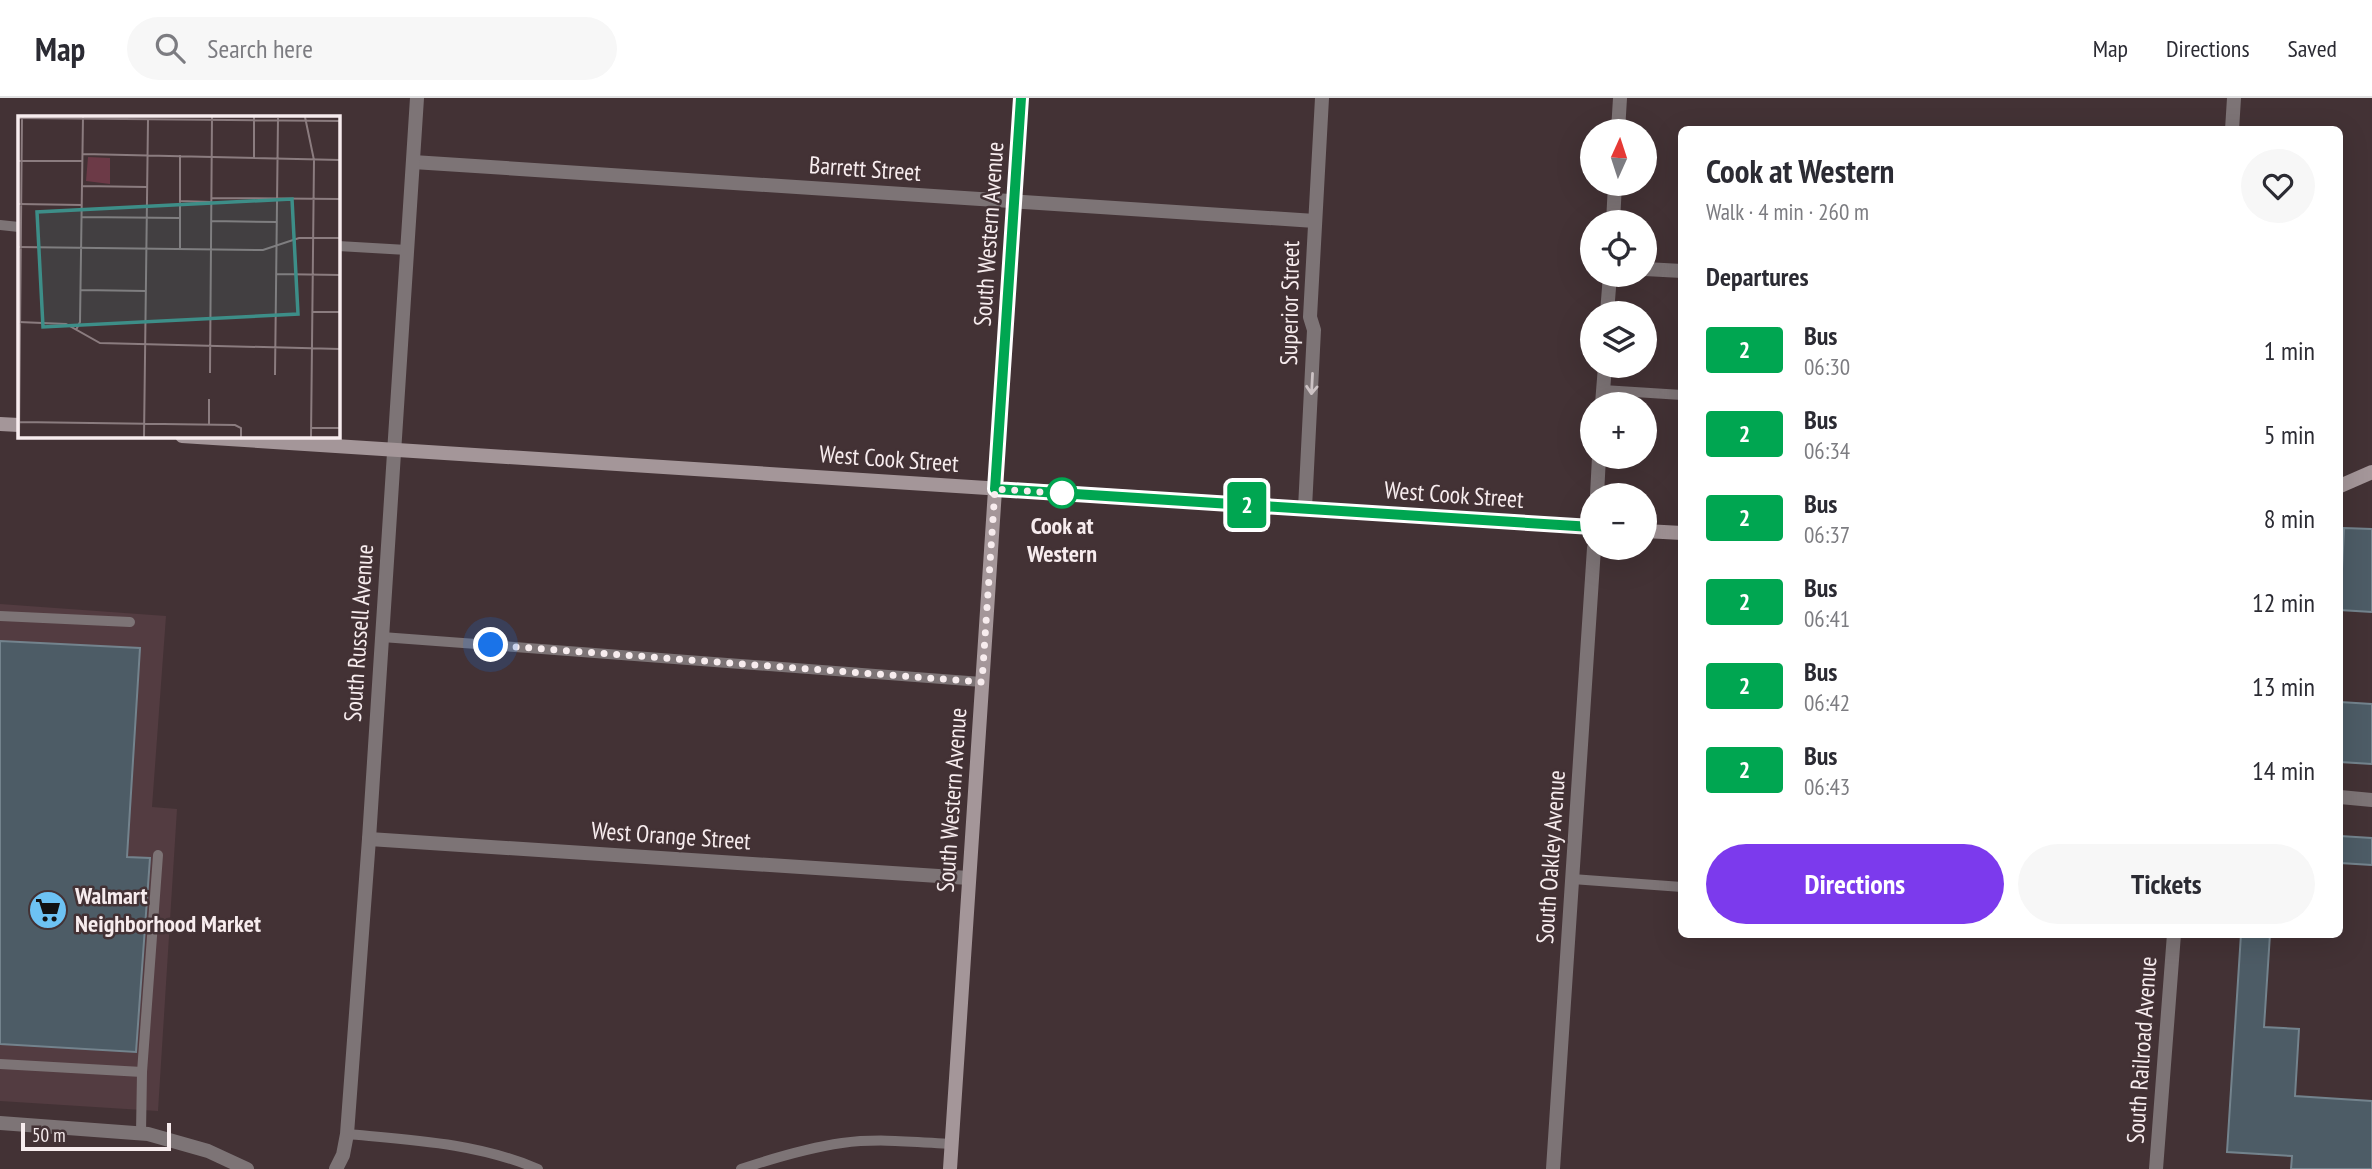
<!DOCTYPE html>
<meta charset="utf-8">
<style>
body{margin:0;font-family:"PT Sans Narrow",sans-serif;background:#f7f7f7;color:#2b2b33;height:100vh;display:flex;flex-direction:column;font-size:26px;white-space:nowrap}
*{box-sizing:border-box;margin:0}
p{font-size:23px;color:#7c7c81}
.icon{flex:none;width:38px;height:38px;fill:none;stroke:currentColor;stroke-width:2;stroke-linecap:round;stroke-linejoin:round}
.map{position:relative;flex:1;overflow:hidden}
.panel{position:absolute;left:1678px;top:28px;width:665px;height:812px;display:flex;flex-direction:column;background:#fff;border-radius:10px;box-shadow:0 7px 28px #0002}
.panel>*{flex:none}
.badge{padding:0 14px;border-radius:5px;font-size:24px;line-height:46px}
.needle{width:46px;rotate:3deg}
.tools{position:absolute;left:1580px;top:21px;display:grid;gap:14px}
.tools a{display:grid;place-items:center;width:77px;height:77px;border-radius:50%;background:#fff;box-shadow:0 7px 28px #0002;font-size:35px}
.scale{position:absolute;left:21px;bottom:18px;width:150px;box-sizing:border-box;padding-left:7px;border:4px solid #f7ecee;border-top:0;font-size:19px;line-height:24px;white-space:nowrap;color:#f7ecee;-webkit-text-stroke:5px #433235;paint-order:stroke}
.you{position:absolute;width:35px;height:35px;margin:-18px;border:5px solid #fff;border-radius:50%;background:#1a73e8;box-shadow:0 0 0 10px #1a73e833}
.map>.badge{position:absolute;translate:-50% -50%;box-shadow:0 0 0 4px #fff}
h2{padding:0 28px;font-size:26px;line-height:63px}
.round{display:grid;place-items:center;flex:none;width:74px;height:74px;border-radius:37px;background:#f7f7f7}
.summary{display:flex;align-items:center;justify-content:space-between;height:119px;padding:0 28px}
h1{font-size:33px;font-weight:700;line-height:52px}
.primary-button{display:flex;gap:14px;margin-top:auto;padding:14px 28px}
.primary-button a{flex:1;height:80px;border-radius:42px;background:#7c3aed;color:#fff;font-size:28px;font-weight:700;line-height:80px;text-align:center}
.primary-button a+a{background:#f7f7f7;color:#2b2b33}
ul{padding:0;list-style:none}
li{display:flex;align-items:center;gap:21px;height:84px;padding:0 28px}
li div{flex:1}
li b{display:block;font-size:26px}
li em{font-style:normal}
li .badge{min-width:77px;font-weight:700;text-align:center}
header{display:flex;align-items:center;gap:42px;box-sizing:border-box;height:98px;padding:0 35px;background:#fff;border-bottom:2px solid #e1e1e2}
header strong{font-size:33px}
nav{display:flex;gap:38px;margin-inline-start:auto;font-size:24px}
.search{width:490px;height:63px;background:#f7f7f7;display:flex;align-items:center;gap:18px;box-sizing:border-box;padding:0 24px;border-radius:38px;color:#7c7c81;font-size:26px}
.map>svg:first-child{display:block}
.built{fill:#533c41}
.building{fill:#4d5c66;stroke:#73838d;stroke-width:2}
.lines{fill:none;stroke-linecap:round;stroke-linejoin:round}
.lane{stroke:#7d7476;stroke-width:10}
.street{stroke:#7d7476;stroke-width:14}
.secondary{stroke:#a49699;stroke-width:14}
.oneway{stroke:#ccc2c4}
.line-casing{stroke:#fff;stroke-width:16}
.line{stroke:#00a651;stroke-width:10}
.walk{stroke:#f7ecee;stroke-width:7;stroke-dasharray:0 12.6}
.stop-dot{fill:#fff;stroke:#00a651;stroke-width:3.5}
.labels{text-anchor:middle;stroke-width:5;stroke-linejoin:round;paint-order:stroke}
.street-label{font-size:24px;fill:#f7ecee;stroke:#433235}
.stop-label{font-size:24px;font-weight:bold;fill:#f7ecee;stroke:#433235}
.poi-label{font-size:24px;font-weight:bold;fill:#f7ecee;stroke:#433235;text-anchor:start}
.inset-road{fill:none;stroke:#8b7c7f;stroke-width:2}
.view{fill:#3d8e88;fill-opacity:0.15;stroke:#3d8e88;stroke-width:3.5}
.inset-edge{fill:none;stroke:#f7ecee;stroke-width:3.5}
</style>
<header>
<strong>Map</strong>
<div class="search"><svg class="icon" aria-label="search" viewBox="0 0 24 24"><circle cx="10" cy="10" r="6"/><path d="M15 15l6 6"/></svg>Search here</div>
<nav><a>Map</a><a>Directions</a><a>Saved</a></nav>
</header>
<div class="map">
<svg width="2372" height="1071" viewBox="0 0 2372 1071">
<rect width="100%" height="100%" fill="#433235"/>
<polygon class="built" points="0,506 166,518 152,709 177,711 158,1013 0,1003"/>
<g class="building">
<polygon points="2344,430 2372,431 2372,514 2340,512"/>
<polygon points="0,543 140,550 127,759 150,760 136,954 0,946"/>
<polygon points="2340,604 2372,606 2372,666 2340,664"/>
<polygon points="2340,738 2372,740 2372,767 2340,765"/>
<polygon points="2241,836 2270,836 2264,929 2299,931 2295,998 2372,1003 2372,1071 2291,1071 2292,1058 2227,1054"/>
</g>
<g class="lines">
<g class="lane">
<polyline points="0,127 19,129"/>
<polyline points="338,148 407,152"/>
<polyline points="1603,292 1682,297"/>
<polyline points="0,518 130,524"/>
<polyline points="382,539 982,584"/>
<polyline points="1572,781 1682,789"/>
<polyline points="0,966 142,974"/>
<polyline points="141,1035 142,974 158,757"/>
<path d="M347,1036C412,1042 477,1045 538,1071"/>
<path d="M741,1071C774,1060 807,1050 842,1045C878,1040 915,1044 951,1046"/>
</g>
<g class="street">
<polyline points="2232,32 2234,0"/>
<polyline points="1618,33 1620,0"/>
<polyline points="413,64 1315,123"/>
<polyline points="1613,124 1615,86"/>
<polyline points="1645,171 1682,173"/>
<polyline points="1607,215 1610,177"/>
<polyline points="1602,306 1605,268"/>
<polyline points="1597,397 1599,359"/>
<polyline points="1305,410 1314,232 1310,219 1322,0"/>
<polyline points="2340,699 2372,702"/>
<polyline points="369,741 969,780"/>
<polyline points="0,1025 148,1036 208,1053 247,1071"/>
<polyline points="336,1071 343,1057 347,1036 369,741 417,0"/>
<polyline points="1553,1071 1594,450"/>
<polyline points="2156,1071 2174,836"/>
</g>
<g class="secondary">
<polyline points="0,326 19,327"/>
<polyline points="182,338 1592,429"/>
<polyline points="2340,388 2372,374"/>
<polyline points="1645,433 1682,435"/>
<polyline points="950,1071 1021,0"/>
</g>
</g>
<defs><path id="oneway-shaft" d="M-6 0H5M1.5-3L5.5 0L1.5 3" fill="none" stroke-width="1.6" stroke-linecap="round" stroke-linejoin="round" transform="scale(1.75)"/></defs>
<use class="oneway" href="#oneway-shaft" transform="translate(1312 286) rotate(93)"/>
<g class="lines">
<defs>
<polyline id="line" points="1021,0 995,391 1592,429"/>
</defs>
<use href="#line" class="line-casing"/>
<use href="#line" class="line"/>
<polyline class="walk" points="491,547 982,584 995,391 1073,396 1062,395"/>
</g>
<defs>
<symbol id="supermarket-disc" viewBox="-11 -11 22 22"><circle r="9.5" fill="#6dc2f3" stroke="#433235"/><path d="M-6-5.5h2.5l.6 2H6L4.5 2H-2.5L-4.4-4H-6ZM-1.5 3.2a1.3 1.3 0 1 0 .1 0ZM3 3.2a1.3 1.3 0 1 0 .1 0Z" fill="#111"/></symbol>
</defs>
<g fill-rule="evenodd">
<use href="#supermarket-disc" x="26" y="790" width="44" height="44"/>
</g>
<circle class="stop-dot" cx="1062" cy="395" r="14"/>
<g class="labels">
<g class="street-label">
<text transform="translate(865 71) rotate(4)" y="8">Barrett Street</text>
<text transform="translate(989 136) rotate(-86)" y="8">South Western Avenue</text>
<text transform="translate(1290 205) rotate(-89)" y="8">Superior Street</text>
<text transform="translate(889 361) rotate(4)" y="8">West Cook Street</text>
<text transform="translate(1454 397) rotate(4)" y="8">West Cook Street</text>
<text transform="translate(359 535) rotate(-86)" y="8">South Russell Avenue</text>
<text transform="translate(952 702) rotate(-86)" y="8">South Western Avenue</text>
<text transform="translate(671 738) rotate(4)" y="8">West Orange Street</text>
<text transform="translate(1551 759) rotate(-86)" y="8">South Oakley Avenue</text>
<text transform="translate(2142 952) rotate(-86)" y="8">South Railroad Avenue</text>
</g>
<g class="stop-label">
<text x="1062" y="436">Cook at<tspan x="1062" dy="28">Western</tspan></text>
</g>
<g class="poi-label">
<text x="75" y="806">Walmart<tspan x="75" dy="28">Neighborhood Market</tspan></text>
</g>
</g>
<g transform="translate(18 18)">
<rect width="322" height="322" fill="#433235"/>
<path d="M70,41L92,42V68L68,65Z" fill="#6c3a47"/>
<path class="inset-road" d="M287,1L296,44L293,321M0,2L322,5M65,38L322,44M236,43V1M0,45H65M64,70L129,71M193,82L322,83M161,85L193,86M1,88L64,89M64,101L161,102M193,105L259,106M0,131L245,134L281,122H322M162,133V39M258,158L322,159M63,174L128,175M294,196H322M1,206L48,208L82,227L322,233M58,214L62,206L65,1M192,257L194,1M257,259L260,2M1,306L217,309L223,312V321M191,309V283M293,312H322M1,321L4,1M126,321L130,4"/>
<path class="view" d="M274,83L280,198L25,211L19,96Z"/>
<rect width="322" height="322" class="inset-edge"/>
</g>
</svg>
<div class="tools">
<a><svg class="needle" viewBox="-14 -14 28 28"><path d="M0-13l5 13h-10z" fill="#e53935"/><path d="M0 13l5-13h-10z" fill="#7c7c81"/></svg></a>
<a><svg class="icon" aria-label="locate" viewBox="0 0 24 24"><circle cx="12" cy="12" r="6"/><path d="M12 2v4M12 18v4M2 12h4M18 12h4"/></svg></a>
<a><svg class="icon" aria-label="layers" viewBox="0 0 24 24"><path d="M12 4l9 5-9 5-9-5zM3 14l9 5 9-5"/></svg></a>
<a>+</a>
<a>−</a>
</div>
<div class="scale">50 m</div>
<div class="you" style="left:491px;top:547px"></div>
<b class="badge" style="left:1247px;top:407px;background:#00a651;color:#fff">2</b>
<section class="panel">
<div class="summary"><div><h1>Cook at Western</h1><p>Walk · 4 min · 260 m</p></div><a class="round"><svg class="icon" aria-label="heart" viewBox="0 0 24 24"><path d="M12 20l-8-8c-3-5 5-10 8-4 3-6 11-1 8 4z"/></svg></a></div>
<h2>Departures</h2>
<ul>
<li><span class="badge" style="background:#00a651;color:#fff">2</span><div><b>Bus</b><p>06:30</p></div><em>1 min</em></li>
<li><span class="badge" style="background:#00a651;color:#fff">2</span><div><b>Bus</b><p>06:34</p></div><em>5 min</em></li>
<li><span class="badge" style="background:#00a651;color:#fff">2</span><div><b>Bus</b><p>06:37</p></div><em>8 min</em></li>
<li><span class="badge" style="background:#00a651;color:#fff">2</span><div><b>Bus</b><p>06:41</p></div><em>12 min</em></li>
<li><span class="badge" style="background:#00a651;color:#fff">2</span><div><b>Bus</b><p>06:42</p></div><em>13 min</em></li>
<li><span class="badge" style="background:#00a651;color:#fff">2</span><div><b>Bus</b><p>06:43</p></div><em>14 min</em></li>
</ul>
<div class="primary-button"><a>Directions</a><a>Tickets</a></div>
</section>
</div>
